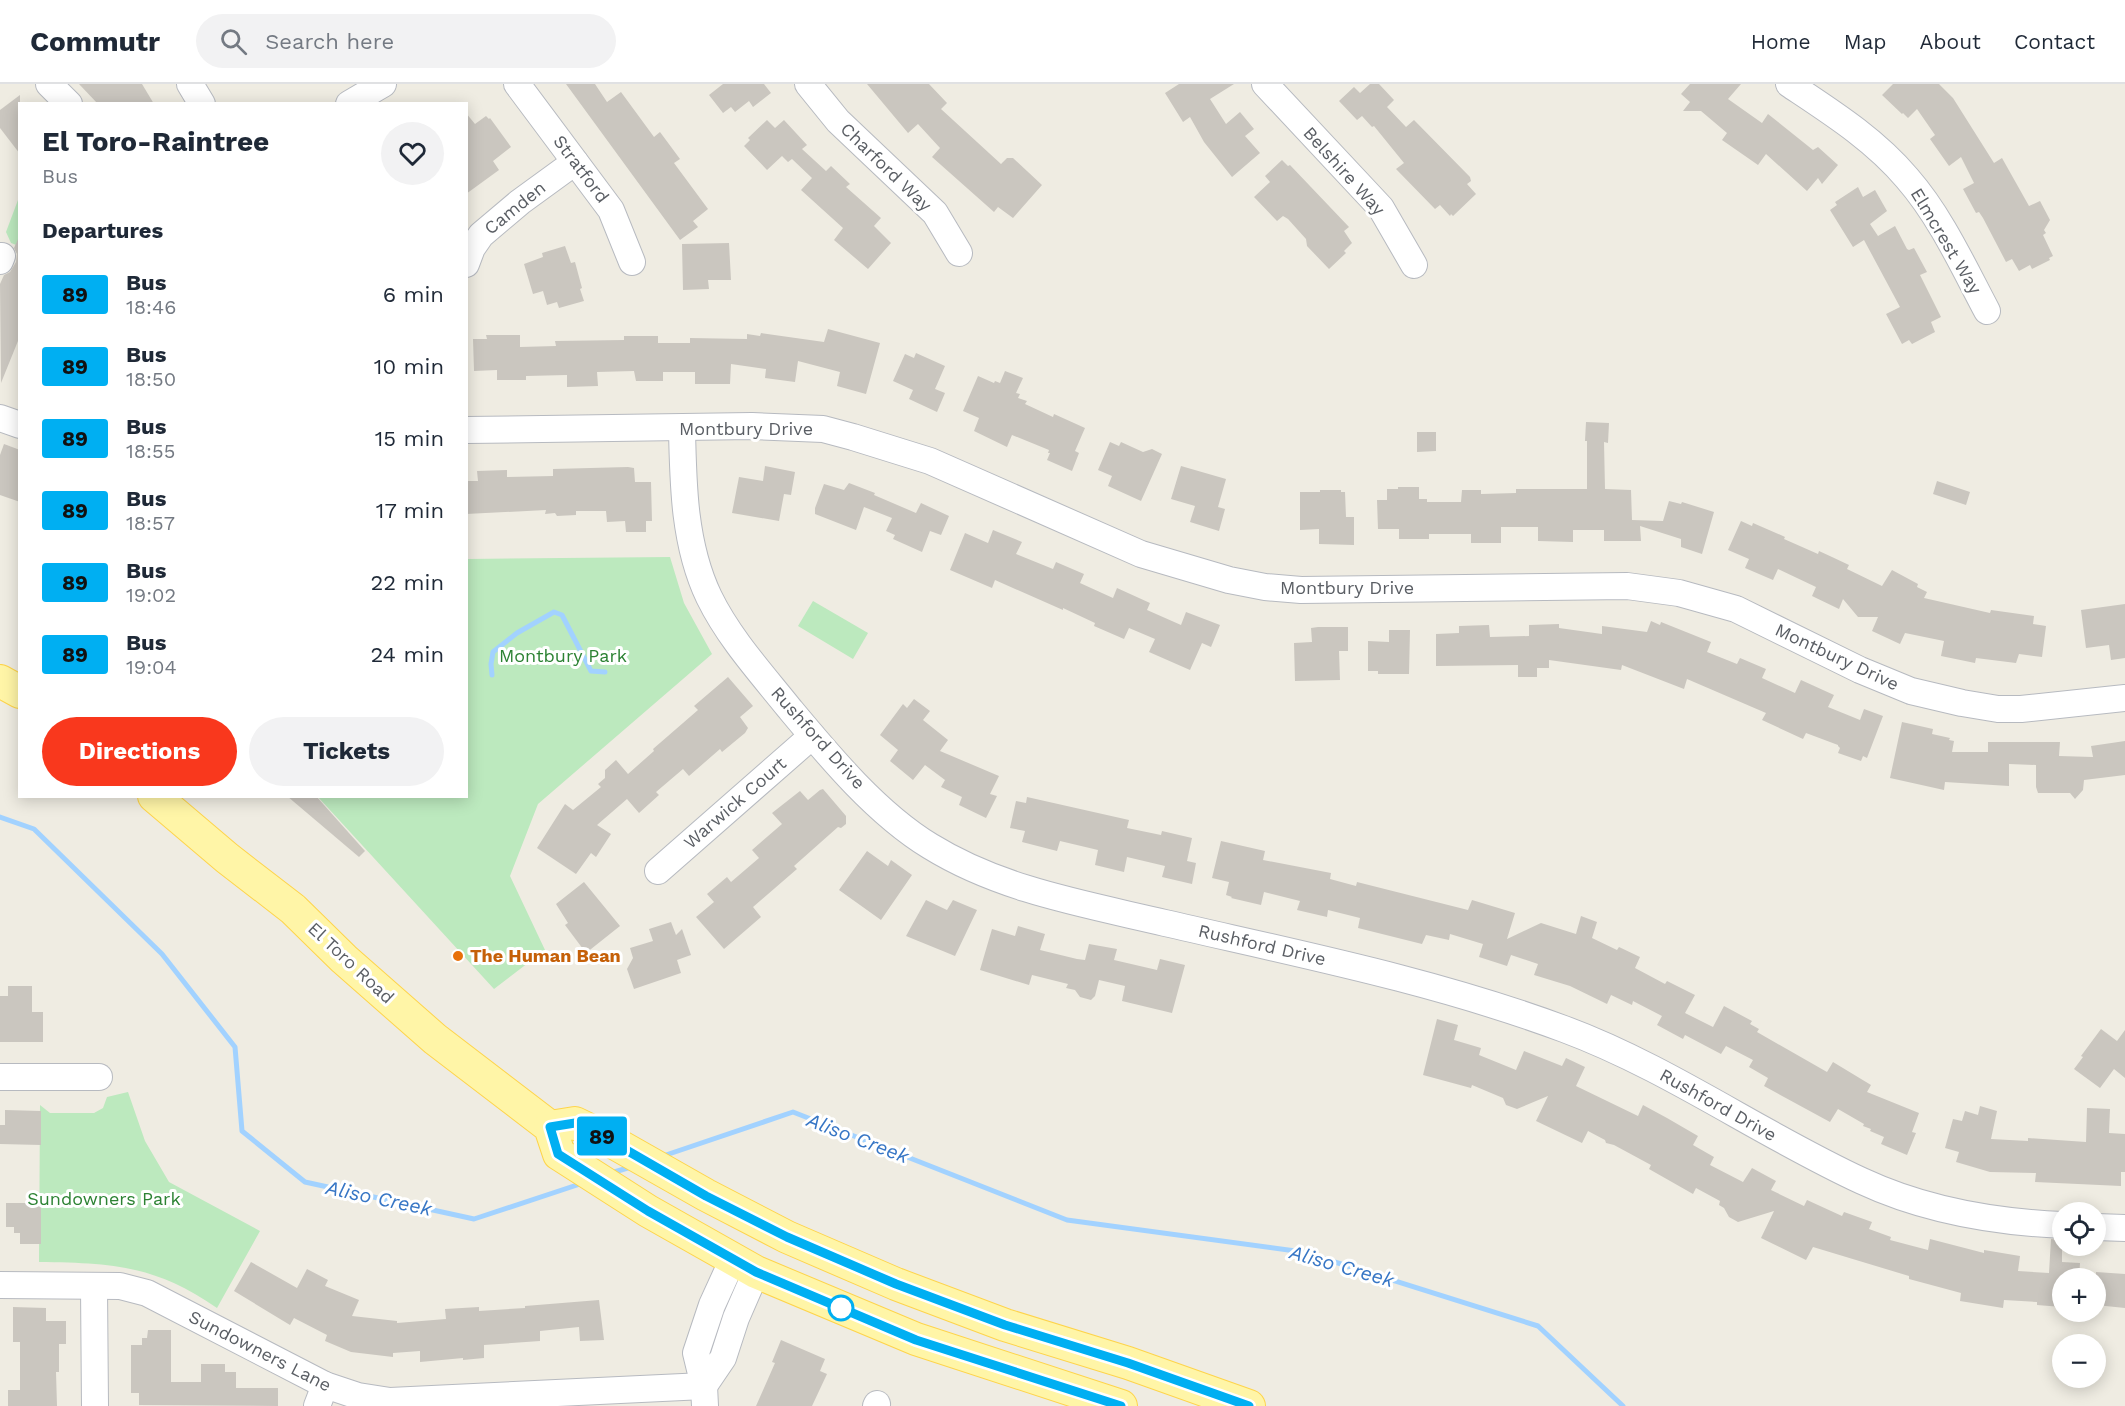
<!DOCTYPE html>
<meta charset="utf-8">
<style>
body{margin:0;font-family:"Work Sans",sans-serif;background:#f2f2f3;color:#1f2937;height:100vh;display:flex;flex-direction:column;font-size:22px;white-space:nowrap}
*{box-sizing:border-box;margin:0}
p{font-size:20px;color:#747a83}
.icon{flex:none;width:33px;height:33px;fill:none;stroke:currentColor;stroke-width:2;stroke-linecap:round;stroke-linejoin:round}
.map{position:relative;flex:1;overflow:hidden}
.panel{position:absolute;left:18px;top:18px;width:450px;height:696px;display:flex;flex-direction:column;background:#fff;border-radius:0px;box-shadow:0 3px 15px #0003}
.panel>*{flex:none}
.badge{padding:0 12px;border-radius:4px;font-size:21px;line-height:39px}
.buttons{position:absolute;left:2052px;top:1118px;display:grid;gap:12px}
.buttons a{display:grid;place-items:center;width:54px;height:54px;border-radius:50%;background:#fff;box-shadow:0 3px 15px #0003;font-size:30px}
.map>.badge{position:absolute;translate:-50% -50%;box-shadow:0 0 0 3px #fff}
h2{padding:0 24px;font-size:22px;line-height:54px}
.round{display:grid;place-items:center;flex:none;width:63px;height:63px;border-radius:32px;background:#f2f2f3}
.summary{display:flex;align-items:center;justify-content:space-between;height:102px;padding:0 24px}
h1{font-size:28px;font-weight:700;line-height:45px}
.button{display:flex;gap:12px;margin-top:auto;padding:12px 24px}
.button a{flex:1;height:69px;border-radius:36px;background:#f9381d;color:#fff;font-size:24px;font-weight:700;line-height:69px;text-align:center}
.button a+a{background:#f2f2f3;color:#1f2937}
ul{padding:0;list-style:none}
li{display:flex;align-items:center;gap:18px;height:72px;padding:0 24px}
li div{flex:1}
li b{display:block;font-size:22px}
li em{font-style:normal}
li .badge{min-width:66px;font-weight:700;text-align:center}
header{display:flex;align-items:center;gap:36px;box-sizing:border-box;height:84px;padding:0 30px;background:#fff;border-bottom:2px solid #e0e1e3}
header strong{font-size:28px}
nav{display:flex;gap:33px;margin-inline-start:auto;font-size:21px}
.search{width:420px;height:54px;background:#f2f2f3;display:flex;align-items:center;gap:15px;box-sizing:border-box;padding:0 21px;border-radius:33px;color:#747a83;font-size:22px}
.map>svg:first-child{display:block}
.green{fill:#bce9be}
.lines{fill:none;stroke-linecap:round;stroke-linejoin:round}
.stream{stroke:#a2d2ff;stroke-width:5}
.building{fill:#cac6bf}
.minor-casing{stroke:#b7bac0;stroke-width:28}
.major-casing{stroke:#fed44b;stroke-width:34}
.minor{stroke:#fff;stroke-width:26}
.major{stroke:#fff5a7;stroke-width:32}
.line-casing{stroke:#fff;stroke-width:14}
.line{stroke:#00aff2;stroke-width:9}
.food-dot{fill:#e8710a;stroke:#fff;stroke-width:2}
.stop-dot{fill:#fff;stroke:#00aff2;stroke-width:3}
.labels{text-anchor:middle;stroke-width:6;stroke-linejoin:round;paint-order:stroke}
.street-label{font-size:18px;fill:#5a5e64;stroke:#fff}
.park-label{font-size:18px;fill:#2c8233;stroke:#fff}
.food-label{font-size:18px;font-weight:bold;fill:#c56008;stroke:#fff;text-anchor:start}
.water-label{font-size:20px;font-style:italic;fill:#3776c5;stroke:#fff}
</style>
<header>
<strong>Commutr</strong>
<div class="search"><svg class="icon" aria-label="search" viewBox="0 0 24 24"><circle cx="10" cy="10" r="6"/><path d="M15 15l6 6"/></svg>Search here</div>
<nav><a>Home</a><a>Map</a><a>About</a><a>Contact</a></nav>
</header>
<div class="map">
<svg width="2125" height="1322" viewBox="0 0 2125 1322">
<rect width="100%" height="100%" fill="#efece2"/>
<g class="green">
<polygon points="18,116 19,116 19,162 11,159 6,148"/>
<polygon points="670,473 684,519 712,570 538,720 510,792 545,866 494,905 318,713 466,712 467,475"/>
<polygon points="813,517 868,549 853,575 798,542"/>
<path d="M128,1008L145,1057L169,1098L260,1147L217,1224C155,1181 112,1179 39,1178L40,1021L50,1029H94L103,1024L107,1013Z"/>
</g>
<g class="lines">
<g class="stream">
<polyline points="492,591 491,580 493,568 517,549 554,528 562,531 591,587 605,588"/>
<polyline points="0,733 34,745 162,870 235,963 242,1047 305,1098 474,1135 583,1099"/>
<polyline points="660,1073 793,1028 1067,1136 1303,1168 1538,1242 1623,1322"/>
<polyline points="611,1089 631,1083"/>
</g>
</g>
<g class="building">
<polygon points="79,0 142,0 154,20 98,20"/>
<polygon points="566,0 595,0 607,18 621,8 654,53 660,48 680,75 674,79 708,125 693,137 698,143 680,156"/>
<polygon points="723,0 764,0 771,9 753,23 749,17 735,28 731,23 723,29 709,11"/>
<polygon points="867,0 929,0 947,19 941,25 1001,80 1007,74 1013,74 1042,101 1013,134 998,123 994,128 932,73 940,64 918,40 908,49"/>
<polygon points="1179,0 1234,0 1210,15 1226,40 1240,28 1254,45 1245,52 1260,69 1232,93 1204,58 1190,33 1183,38 1165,9"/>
<polygon points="1370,0 1379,0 1394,16 1387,23 1406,43 1414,36 1470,93 1471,97 1467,100 1476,110 1453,132 1451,130 1450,132 1440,121 1435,125 1396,85 1404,79 1374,42 1372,43 1362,32 1357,36 1339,17 1354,3 1360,9"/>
<polygon points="1690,0 1741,0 1728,15 1762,39 1768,30 1813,66 1818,63 1838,81 1822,100 1818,94 1807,107 1766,70 1758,81 1722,56 1727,49 1701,27 1683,27 1690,18 1681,10"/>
<polygon points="1893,0 1939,0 1953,14 1994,79 2002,74 2029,122 2040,117 2050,136 2044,146 2046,149 2043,151 2053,172 2049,174 2050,176 2032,185 2030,181 2019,187 2012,175 2006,178 1983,134 1979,128 1976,129 1963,105 1974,99 1961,73 1949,82 1930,55 1935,51 1917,25 1908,34 1903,29 1902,30 1882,11"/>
<polygon points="20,11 20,70 0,44 0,26"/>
<polygon points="466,29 475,40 486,32 489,35 490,34 511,63 493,77 499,86 466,110"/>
<polygon points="767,36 775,44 784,36 807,61 802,65 826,87 831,82 850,100 846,103 881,134 874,142 891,159 868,185 834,156 843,144 801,106 812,94 792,75 788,78 782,72 767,86 744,62 750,56 748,54"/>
<polygon points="1282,76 1288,82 1290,81 1349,143 1344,147 1352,159 1344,167 1346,169 1329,185 1307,162 1306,155 1288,135 1283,132 1277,137 1254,113 1270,98 1265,92"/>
<polygon points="1858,103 1863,113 1875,106 1887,127 1870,140 1878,152 1895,142 1907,165 1909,166 1914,164 1927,188 1920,191 1941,233 1931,238 1935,248 1912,260 1909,256 1902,260 1886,230 1900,223 1864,156 1853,163 1830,126 1837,121 1835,118"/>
<polygon points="19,153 20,252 1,299 0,200 4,191 10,188 16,178 17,170 14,164"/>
<polygon points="729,159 731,196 708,196 709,205 683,206 682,160"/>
<polygon points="565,162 571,179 575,178 582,204 580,205 584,217 559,224 557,218 547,221 543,207 533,210 524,180 543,173 542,169"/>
<polygon points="828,245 880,259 866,310 837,302 840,288 798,277 795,298 765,294 766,285 731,280 730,300 695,300 695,288 663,288 663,297 636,297 634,287 597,288 598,302 567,303 567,291 526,292 526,296 497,296 497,286 474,287 473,255 487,255 486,251 520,251 520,263 556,262 555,257 624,256 624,252 658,252 658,259 690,259 690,254 747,255 747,250 760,252 761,249 824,258"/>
<polygon points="916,269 945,282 935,305 945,309 937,328 909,315 913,306 893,297 905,270 914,274"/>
<polygon points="1005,287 1023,294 1016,309 1020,310 1018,314 1027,317 1025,320 1053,333 1054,330 1085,344 1075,367 1079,369 1072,387 1047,376 1050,369 1048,369 1049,366 1012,351 1007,363 974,347 979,334 963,327 978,292 994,299 995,297 1000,299"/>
<polygon points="1586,338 1609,339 1608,359 1604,358 1605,405 1631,406 1632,436 1663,437 1669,417 1681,420 1682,418 1714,428 1702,470 1681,463 1681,455 1640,442 1641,457 1604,457 1604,446 1573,446 1573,458 1538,457 1538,443 1501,443 1501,459 1471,459 1471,450 1429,450 1429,455 1399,455 1399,445 1378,445 1377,416 1387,416 1387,405 1398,405 1398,403 1419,403 1419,415 1427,415 1427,418 1461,418 1462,406 1481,406 1481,410 1516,409 1516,405 1587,405 1587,357 1585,357"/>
<polygon points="1417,348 1436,348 1436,367 1417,368"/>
<polygon points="1110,358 1119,362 1121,358 1143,368 1152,365 1162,370 1141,417 1108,402 1112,392 1098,386"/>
<polygon points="4,360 20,366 20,418 0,411 0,371"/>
<polygon points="765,382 795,388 791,411 784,410 779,437 732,429 739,393 763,397"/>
<polygon points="1181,382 1226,395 1218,423 1225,425 1219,447 1190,438 1195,422 1171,415"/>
<polygon points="628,383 634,384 635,398 651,398 652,437 646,437 646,448 626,448 625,437 607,438 606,427 576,427 576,431 557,432 555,429 545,430 546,426 466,430 466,397 478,397 477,387 507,386 507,393 553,392 553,385"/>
<polygon points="1937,397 1970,408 1966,421 1933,410"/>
<polygon points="849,399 875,409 874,411 916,429 921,419 949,432 941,451 930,447 922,468 893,455 895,451 886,447 892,434 864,423 856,446 815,430 815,424 824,400 844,406"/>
<polygon points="1320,406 1341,406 1341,408 1345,408 1346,433 1354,433 1354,461 1319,460 1319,445 1300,446 1300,408 1320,408"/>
<polygon points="1741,437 1752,442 1753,439 1783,452 1785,453 1784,455 1818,470 1819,467 1832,473 1849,481 1847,485 1882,502 1892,486 1918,500 1917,503 1927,508 1924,514 1990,529 1991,526 2034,532 2033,540 2046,542 2042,573 2019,570 2016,579 1976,574 1975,579 1941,572 1944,557 1905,549 1900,560 1872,547 1878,533 1858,533 1843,515 1839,525 1812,512 1816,503 1778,485 1773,496 1745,484 1749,475 1728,466"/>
<polygon points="993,446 1022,458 1016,470 1053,485 1056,478 1084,490 1080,499 1113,514 1117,504 1150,519 1147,526 1181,541 1186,528 1220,541 1211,563 1202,559 1190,586 1149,568 1155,555 1129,544 1124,555 1094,542 1095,539 1063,524 1063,526 995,496 992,504 950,486 965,449 988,459"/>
<polygon points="2125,520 2125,574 2111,576 2109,561 2086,564 2081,526"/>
<polygon points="1651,537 1660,541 1661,538 1711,558 1707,568 1737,580 1740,574 1766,585 1762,594 1795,609 1801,596 1834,611 1828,623 1860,636 1864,625 1883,632 1867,674 1863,672 1861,677 1838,669 1840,664 1838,662 1838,661 1806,649 1803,655 1762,636 1766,629 1687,595 1684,605 1622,581 1621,586 1549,576 1549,584 1537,584 1537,593 1518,593 1518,581 1436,582 1436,550 1459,549 1459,542 1489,541 1490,553 1529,552 1529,541 1559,540 1559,544 1602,550 1602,542 1647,548"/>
<polygon points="1318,543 1348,543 1348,567 1339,567 1340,596 1295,597 1294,559 1312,558 1311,544"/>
<polygon points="1389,546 1410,546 1409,590 1378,590 1378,587 1368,587 1368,557 1389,558"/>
<polygon points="728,593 753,622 740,633 748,644 745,649 722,668 720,665 689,692 683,685 656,708 659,711 639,729 627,715 597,741 611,750 596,773 591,769 576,790 537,764 565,720 573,726 601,703 598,700 605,694 605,686 616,676 628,690 654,667 653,665 698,626 694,622"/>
<polygon points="914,615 930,627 923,636 948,656 940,667 999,692 990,710 997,712 986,734 959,721 962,713 941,703 945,696 925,681 913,696 890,677 898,666 880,651 903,620 907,624"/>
<polygon points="1902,638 1933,645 1932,650 1950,654 1949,656 1954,657 1952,668 1988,668 1988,658 2060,658 2059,672 2093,673 2091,662 2125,657 2125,691 2084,696 2083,706 2075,715 2070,709 2038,709 2036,703 2036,681 2009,680 2009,702 1945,698 1944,706 1890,694"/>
<polygon points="823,705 846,732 846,740 841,744 838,743 794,782 797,785 753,823 761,833 724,865 696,833 714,818 707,810 727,793 731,798 759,774 752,766 782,740 772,729 800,707 808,716 820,706"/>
<polygon points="287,712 316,712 365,767 359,773"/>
<polygon points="1027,713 1129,736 1127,744 1161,751 1162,747 1192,754 1187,777 1196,779 1192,800 1162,793 1165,782 1127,773 1124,788 1095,781 1098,766 1060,757 1057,767 1022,758 1025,747 1010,744 1016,717 1026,719"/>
<polygon points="1221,757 1265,767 1263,776 1331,789 1330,795 1356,802 1357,798 1468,826 1472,816 1515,829 1507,855 1541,839 1576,850 1581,832 1597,838 1592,854 1617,866 1619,863 1640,873 1635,884 1665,900 1667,897 1695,911 1685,929 1713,943 1724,922 1752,937 1750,940 1759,945 1757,948 1827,988 1833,978 1871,1001 1867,1008 1919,1029 1912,1048 1916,1049 1907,1071 1881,1060 1884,1053 1870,1047 1871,1045 1863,1042 1864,1040 1838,1025 1830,1038 1764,1002 1768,994 1749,983 1753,976 1726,962 1721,970 1685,951 1683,955 1657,941 1662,932 1633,917 1632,921 1611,911 1607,920 1570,902 1534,891 1538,880 1511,871 1507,882 1479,873 1483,860 1450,850 1449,856 1426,851 1422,860 1358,844 1360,834 1328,826 1327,833 1297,826 1300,817 1264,808 1261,821 1231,814 1232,813 1226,811 1229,798 1212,794"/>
<polygon points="867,767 888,782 891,776 912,791 881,836 839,806"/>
<polygon points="584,798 620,842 586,869 565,841 568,839 556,820"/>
<polygon points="926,816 947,826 953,816 977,826 955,872 906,852"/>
<polygon points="671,838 676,851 682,845 691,871 677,876 681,889 634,905 627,885 633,874 630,864 653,857 649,845"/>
<polygon points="1018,842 1045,850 1040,866 1077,875 1085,876 1089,860 1117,865 1114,876 1157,886 1160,875 1185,881 1172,929 1122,917 1125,902 1099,896 1095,912 1091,916 1080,913 1075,906 1066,904 1068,900 1032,891 1029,901 980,886 992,845 1015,852"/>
<polygon points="8,902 32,902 32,928 43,928 43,958 0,958 0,912 8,912"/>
<polygon points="1437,935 1458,941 1454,956 1481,964 1479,971 1516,986 1524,967 1562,982 1566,974 1585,983 1576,1002 1638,1032 1643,1021 1667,1034 1698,1052 1693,1061 1714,1073 1710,1081 1743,1098 1752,1084 1776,1097 1771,1106 1804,1122 1807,1116 1842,1132 1844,1128 1872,1138 1869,1145 1891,1153 1890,1156 1928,1166 1930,1155 1984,1169 1984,1166 2020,1172 2018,1187 2049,1189 2051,1155 2062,1156 2062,1178 2080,1179 2079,1194 2062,1194 2062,1223 2037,1221 2037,1218 2004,1216 2003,1224 1960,1217 1961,1209 1909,1195 1909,1192 1813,1163 1806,1176 1761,1154 1774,1127 1738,1138 1729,1133 1724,1124 1719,1121 1720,1117 1696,1104 1693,1110 1649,1085 1651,1081 1614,1061 1606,1059 1605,1056 1588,1047 1582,1059 1536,1037 1548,1012 1517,1025 1506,1021 1503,1014 1472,1001 1471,1004 1423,991"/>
<polygon points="2101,945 2117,957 2125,946 2125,994 2114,985 2100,1004 2074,985 2083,973 2081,972"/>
<polygon points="1980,1022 1997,1027 1991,1055 2028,1057 2028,1054 2086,1058 2087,1024 2110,1025 2109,1049 2125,1050 2125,1088 2121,1088 2121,1102 2035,1098 2036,1089 1990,1088 1956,1078 1959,1068 1945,1064 1953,1035 1962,1037 1965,1027 1978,1031"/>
<polygon points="5,1026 41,1027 41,1061 0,1060 0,1041 5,1041"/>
<polygon points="6,1119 41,1119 41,1160 20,1160 20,1149 14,1149 14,1143 6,1143"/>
<polygon points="251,1178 297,1204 307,1185 328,1196 325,1202 359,1216 352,1232 397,1237 397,1239 446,1235 445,1225 479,1223 479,1227 525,1224 525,1222 599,1216 604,1256 580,1257 579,1243 540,1247 540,1257 484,1261 484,1274 463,1276 463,1274 420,1278 420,1267 393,1269 393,1273 351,1268 325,1257 327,1251 294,1234 290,1241 234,1207"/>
<polygon points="2096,1188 2125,1190 2125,1224 2096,1221"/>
<polygon points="13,1223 46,1224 46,1237 66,1237 66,1260 59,1260 59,1288 56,1288 57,1322 8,1322 8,1306 20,1306 20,1258 13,1258"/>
<polygon points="148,1246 171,1246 171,1298 201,1298 201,1280 225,1280 225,1288 236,1288 236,1304 278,1304 278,1322 139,1321 139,1309 131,1309 131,1261 142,1261 142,1254 147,1254"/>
<polygon points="781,1256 825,1275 820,1287 827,1290 812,1322 756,1322 775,1279 772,1278"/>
</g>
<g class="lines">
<defs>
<g id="minor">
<polyline points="49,0 69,20"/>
<polyline points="190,0 202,20"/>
<polyline points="517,0 611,126 632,178"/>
<polyline points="808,0 838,37 935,129 959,169"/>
<polyline points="1265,0 1381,124 1414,181"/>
<path d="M1789,0C1831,28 1874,55 1907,94C1941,133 1963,182 1987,227"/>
<polyline points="349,20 383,0"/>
<polyline points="0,177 2,172"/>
<polyline points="466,180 472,164 481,151 520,118 575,78"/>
<polyline points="0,334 20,341"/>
<path d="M682,344C683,400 684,461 709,513C729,554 761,589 789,624C829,672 876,729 930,762C1001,806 1085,820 1165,839C1299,870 1435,897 1564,945C1669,984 1760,1050 1862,1097C1924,1126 1995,1138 2062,1141"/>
<polyline points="466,346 752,342 823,345 853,353 930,377 1141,470 1229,496 1265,503 1301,506 1627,502 1679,509 1736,525 1860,586 1911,607 1962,619 1998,625 2021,625 2125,614"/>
<polyline points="658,787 812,652"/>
<polyline points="0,993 99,993"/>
<polyline points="2096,1143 2125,1144"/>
<polyline points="0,1201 120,1202 147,1209 325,1301 358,1312 390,1317 704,1302"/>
<polyline points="94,1203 95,1322"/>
<polyline points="704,1302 723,1274 736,1234 756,1188"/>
<polyline points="317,1322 325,1301"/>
<polyline points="705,1322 704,1302 696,1269 712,1221 733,1175"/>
<polyline points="876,1322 877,1320"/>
</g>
<g id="major">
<polyline points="0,597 20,608"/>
<polyline points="154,712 227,774 293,825 344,875 435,955 550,1043 559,1070 648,1127 756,1188 916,1255 1121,1322"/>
<polyline points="550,1043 575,1039 602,1052 706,1111 787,1153 896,1200 1005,1241 1128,1279 1249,1322"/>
</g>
</defs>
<use href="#minor" class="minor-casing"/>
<use href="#major" class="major-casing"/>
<use href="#minor" class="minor"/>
<use href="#major" class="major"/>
</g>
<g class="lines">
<defs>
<polyline id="line" points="1121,1322 916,1256 756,1188 648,1127 558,1070 550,1043 575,1039 602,1052 706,1112 787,1153 896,1200 1005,1241 1128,1279 1249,1322"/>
</defs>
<use href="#line" class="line-casing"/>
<use href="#line" class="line"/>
</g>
<circle class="food-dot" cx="458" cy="872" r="6"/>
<circle class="stop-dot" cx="841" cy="1224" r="12"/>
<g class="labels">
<g class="street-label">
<text transform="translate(886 83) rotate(44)" y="6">Charford Way</text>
<text transform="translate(581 85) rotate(53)" y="6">Stratford</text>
<text transform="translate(1344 87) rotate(48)" y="6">Belshire Way</text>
<text transform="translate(515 124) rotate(-39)" y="6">Camden</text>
<text transform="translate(1946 157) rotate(59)" y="6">Elmcrest Way</text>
<text x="746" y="351">Montbury Drive</text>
<text x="1347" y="510">Montbury Drive</text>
<text transform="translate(1837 573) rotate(25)" y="6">Montbury Drive</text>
<text transform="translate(818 654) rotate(48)" y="6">Rushford Drive</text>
<text transform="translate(735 719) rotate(-41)" y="6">Warwick Court</text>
<text transform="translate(1262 861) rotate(13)" y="6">Rushford Drive</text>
<text transform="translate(351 879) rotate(43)" y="6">El Toro Road</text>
<text transform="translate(1718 1021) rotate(29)" y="6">Rushford Drive</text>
<text transform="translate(260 1267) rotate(27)" y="6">Sundowners Lane</text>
</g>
<g class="park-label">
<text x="563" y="578">Montbury Park</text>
<text x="104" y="1121">Sundowners Park</text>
</g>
<g class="food-label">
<text x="470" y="878">The Human Bean</text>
</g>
<g class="water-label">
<text transform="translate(858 1054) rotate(21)" y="7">Aliso Creek</text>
<text transform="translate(379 1114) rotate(12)" y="7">Aliso Creek</text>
<text transform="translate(1342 1182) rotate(16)" y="7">Aliso Creek</text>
</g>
</g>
</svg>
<div class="buttons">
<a><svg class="icon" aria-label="locate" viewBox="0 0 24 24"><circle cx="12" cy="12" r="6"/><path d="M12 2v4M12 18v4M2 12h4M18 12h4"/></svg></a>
<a>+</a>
<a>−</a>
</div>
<b class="badge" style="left:602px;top:1052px;background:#00aff2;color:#111">89</b>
<section class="panel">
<div class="summary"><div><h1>El Toro-Raintree</h1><p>Bus</p></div><a class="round"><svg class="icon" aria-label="heart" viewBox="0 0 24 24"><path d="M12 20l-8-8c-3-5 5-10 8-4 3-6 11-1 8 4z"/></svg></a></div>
<h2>Departures</h2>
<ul>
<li><span class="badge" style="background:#00aff2;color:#111">89</span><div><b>Bus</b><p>18:46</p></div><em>6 min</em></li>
<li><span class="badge" style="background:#00aff2;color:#111">89</span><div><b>Bus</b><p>18:50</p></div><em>10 min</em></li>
<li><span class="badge" style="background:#00aff2;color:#111">89</span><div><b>Bus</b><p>18:55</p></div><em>15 min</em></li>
<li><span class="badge" style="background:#00aff2;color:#111">89</span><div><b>Bus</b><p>18:57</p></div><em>17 min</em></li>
<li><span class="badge" style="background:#00aff2;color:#111">89</span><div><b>Bus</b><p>19:02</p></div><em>22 min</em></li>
<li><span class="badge" style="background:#00aff2;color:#111">89</span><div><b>Bus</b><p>19:04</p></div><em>24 min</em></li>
</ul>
<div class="button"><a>Directions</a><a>Tickets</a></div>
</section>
</div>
